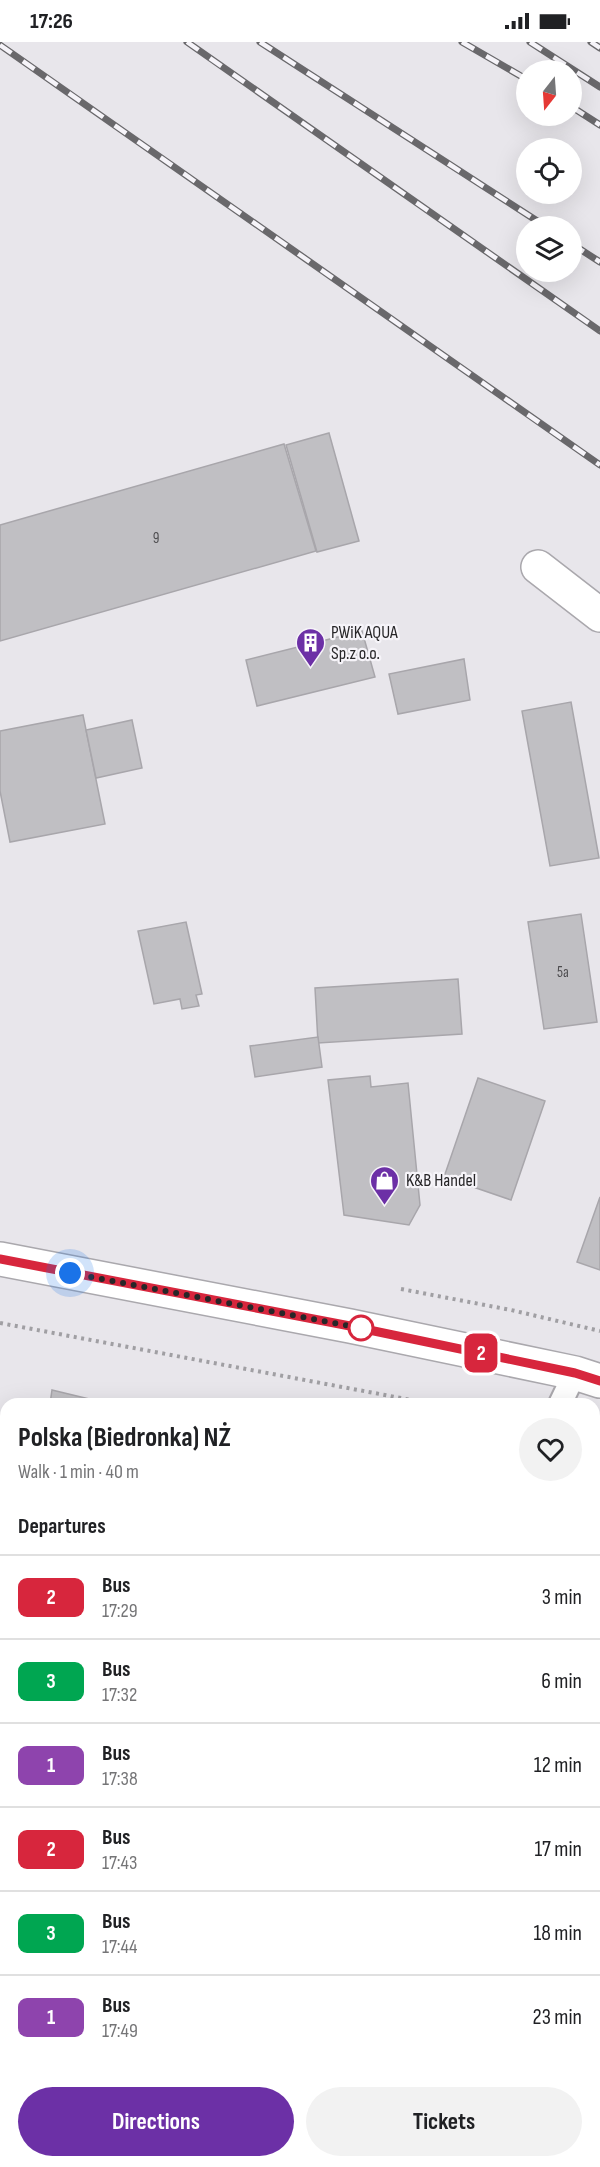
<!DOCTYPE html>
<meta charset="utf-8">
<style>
body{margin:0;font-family:"Sofia Sans Condensed",sans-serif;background:#f2f2f2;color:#202124;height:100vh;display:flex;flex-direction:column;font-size:22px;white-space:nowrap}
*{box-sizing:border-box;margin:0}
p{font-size:20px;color:#757577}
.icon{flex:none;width:33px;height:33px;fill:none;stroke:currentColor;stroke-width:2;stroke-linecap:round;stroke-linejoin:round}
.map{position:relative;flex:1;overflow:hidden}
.panel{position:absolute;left:0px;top:1356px;width:600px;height:770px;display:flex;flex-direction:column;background:#fff;border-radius:18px 18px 0 0;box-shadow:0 6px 24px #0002}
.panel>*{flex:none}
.badge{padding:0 12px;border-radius:9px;font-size:21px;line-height:39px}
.needle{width:39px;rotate:197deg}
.buttons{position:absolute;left:516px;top:18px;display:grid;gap:12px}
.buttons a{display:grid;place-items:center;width:66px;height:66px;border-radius:50%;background:#fff;box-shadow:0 6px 24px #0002;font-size:30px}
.you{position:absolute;width:30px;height:30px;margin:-15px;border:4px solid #fff;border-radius:50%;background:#1a73e8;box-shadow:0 0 0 9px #1a73e833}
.map>.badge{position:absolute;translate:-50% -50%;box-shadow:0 0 0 3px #fff}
h2{padding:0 18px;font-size:22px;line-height:54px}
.round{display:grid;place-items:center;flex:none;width:63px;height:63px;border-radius:32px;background:#f2f2f2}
.head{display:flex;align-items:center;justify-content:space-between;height:102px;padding:0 18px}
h1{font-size:28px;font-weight:700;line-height:45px}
.cta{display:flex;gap:12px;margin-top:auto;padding:12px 18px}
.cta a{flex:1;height:69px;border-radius:36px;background:#6c30a6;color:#fff;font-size:24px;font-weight:700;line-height:69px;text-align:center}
.cta a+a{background:#f2f2f2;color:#202124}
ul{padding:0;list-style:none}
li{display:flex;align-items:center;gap:18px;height:84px;padding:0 18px;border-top:2px solid #e0e0e0}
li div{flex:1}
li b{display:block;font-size:22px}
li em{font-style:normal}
li .badge{min-width:66px;font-weight:700;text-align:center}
.status{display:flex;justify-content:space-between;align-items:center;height:42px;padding:0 30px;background:#fff;direction:ltr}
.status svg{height:16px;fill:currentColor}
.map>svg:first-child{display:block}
.building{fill:#c0bfc3;stroke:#a8a6ab;stroke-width:1.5}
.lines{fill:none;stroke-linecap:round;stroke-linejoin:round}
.lane-casing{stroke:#aaa8ad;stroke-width:26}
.street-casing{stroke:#aaa8ad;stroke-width:36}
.primary-casing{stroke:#aaa8ad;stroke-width:36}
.path{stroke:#a09fa3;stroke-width:4;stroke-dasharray:3 4.5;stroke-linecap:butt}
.lane{stroke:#fff;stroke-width:22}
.street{stroke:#fff;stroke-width:33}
.primary{stroke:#fff;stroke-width:33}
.rail-casing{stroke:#69686b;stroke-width:7}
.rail{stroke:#f6f4f9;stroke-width:4.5;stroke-dasharray:14;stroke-linecap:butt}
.line-casing{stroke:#fff;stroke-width:14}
.line{stroke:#d7263d;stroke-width:9}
.walk{stroke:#272628;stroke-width:6;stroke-dasharray:0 10.8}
.stop-dot{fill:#fff;stroke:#d7263d;stroke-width:3}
.labels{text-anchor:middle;stroke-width:4.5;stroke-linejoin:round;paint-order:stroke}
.number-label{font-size:15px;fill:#4d4c4f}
.poi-label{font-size:18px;fill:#272628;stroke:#f6f4f9;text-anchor:start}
</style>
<div class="status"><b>17:26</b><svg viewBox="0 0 49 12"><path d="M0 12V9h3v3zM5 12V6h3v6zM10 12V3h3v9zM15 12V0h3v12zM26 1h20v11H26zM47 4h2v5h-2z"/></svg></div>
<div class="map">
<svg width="600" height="2125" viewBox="0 0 600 2125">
<rect width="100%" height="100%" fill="#e8e6eb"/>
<g class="building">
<polygon points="329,391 359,499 317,510 286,403"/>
<polygon points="284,402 316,509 0,599 0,483"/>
<polygon points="362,589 375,635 257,664 246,618"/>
<polygon points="464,617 470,658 398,672 389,632"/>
<polygon points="571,660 599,816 550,824 522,669"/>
<polygon points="83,673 105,782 10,800 0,749 0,689"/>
<polygon points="132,678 142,726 96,736 86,688"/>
<polygon points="581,872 597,980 544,987 528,880"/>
<polygon points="186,880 202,952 196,953 199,964 182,967 180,957 154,962 138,889"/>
<polygon points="458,937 462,992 318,1001 315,946"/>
<polygon points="318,995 322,1025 255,1035 250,1004"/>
<polygon points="370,1034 371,1045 408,1041 420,1163 409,1183 344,1173 328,1038"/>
<polygon points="478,1036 545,1059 511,1158 444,1135"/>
<polygon points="600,1155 600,1228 577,1220"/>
<polygon points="52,1348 110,1362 50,1362"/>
<polygon points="594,1689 600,1697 600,1732 594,1737"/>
<polygon points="594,1772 600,1780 600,1787 594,1791"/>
<polygon points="600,1933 600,2095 594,2086 594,1937"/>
</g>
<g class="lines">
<defs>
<g id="lane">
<polyline points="560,1362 575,1331"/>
<polyline points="594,1479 600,1481"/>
<polyline points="594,1635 600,1643"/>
</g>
<g id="street">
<polyline points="538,525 600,573"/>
<polyline points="0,1552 6,1562"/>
<polyline points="361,2120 365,2125"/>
</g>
<polyline id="primary" points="0,1217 350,1284 575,1331 600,1339"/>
</defs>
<use href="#lane" class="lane-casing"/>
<use href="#street" class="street-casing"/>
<use href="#primary" class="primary-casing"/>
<g class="path">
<polyline points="401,1247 511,1268 600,1289"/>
<polyline points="0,1281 433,1362"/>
<polyline points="594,1398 600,1400"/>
<polyline points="1,1647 6,1653"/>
<polyline points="425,2120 429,2125"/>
</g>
<use href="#lane" class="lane"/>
<use href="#street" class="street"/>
<use href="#primary" class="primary"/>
<defs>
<g id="rail">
<polyline points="187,0 600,289"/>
<polyline points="260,0 545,184"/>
<polyline points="462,0 526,37"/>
<polyline points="530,0 600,45"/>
<polyline points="591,0 600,6"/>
<polyline points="0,3 600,423"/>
<polyline points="572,65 600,83"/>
<polyline points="572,202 600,220"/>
</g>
</defs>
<use href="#rail" class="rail-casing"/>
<use href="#rail" class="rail"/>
</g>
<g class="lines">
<defs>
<polyline id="line" points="0,1217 350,1284 575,1331 600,1339"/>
</defs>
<use href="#line" class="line-casing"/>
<use href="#line" class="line"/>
<polyline class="walk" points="70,1231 371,1288 361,1286"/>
</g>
<defs>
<symbol id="building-pin" viewBox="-11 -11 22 30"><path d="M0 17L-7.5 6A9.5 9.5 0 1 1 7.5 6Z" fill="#6c30a6" stroke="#f6f4f9"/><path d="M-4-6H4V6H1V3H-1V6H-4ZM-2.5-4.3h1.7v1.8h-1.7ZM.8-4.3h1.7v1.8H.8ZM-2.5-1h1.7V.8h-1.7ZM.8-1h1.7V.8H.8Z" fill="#fff"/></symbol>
<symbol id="shop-pin" viewBox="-11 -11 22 30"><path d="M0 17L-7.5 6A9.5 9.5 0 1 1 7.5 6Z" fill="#6c30a6" stroke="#f6f4f9"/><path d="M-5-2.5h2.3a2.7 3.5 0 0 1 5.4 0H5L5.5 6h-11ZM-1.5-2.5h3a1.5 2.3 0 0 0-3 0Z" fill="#fff"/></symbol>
</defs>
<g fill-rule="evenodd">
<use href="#building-pin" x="294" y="584" width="33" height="45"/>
<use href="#shop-pin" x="368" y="1122" width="33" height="45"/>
</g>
<circle class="stop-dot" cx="361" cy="1286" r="12"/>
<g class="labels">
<g class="number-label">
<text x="156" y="501">9</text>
<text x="563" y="935">5a</text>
</g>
<g class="poi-label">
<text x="331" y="596">PWiK AQUA<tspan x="331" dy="21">Sp.z o.o.</tspan></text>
<text x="406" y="1144">K&amp;B Handel</text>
</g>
</g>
</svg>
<div class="buttons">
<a><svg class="needle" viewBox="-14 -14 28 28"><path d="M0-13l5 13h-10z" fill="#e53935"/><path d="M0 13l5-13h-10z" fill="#757577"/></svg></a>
<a><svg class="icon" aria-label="locate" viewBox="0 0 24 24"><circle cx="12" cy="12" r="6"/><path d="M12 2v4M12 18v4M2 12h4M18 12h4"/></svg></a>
<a><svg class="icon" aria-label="layers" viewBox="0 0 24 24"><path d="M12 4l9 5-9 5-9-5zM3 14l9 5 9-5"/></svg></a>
</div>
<div class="you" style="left:70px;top:1231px"></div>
<b class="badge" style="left:481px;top:1311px;background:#d7263d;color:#fff">2</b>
<section class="panel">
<div class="head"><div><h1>Polska (Biedronka) NŻ</h1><p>Walk · 1 min · 40 m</p></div><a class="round"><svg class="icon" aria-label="heart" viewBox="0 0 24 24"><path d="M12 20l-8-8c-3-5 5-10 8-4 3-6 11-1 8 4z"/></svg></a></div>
<h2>Departures</h2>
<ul>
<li><span class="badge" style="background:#d7263d;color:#fff">2</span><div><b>Bus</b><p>17:29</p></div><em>3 min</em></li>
<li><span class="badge" style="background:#00a651;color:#fff">3</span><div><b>Bus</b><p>17:32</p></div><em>6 min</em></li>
<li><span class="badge" style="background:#8e44ad;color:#fff">1</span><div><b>Bus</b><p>17:38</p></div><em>12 min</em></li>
<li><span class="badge" style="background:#d7263d;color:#fff">2</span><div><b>Bus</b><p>17:43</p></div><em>17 min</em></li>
<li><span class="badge" style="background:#00a651;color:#fff">3</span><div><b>Bus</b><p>17:44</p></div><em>18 min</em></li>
<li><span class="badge" style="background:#8e44ad;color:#fff">1</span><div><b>Bus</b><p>17:49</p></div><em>23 min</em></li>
</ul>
<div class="cta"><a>Directions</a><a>Tickets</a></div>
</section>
</div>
